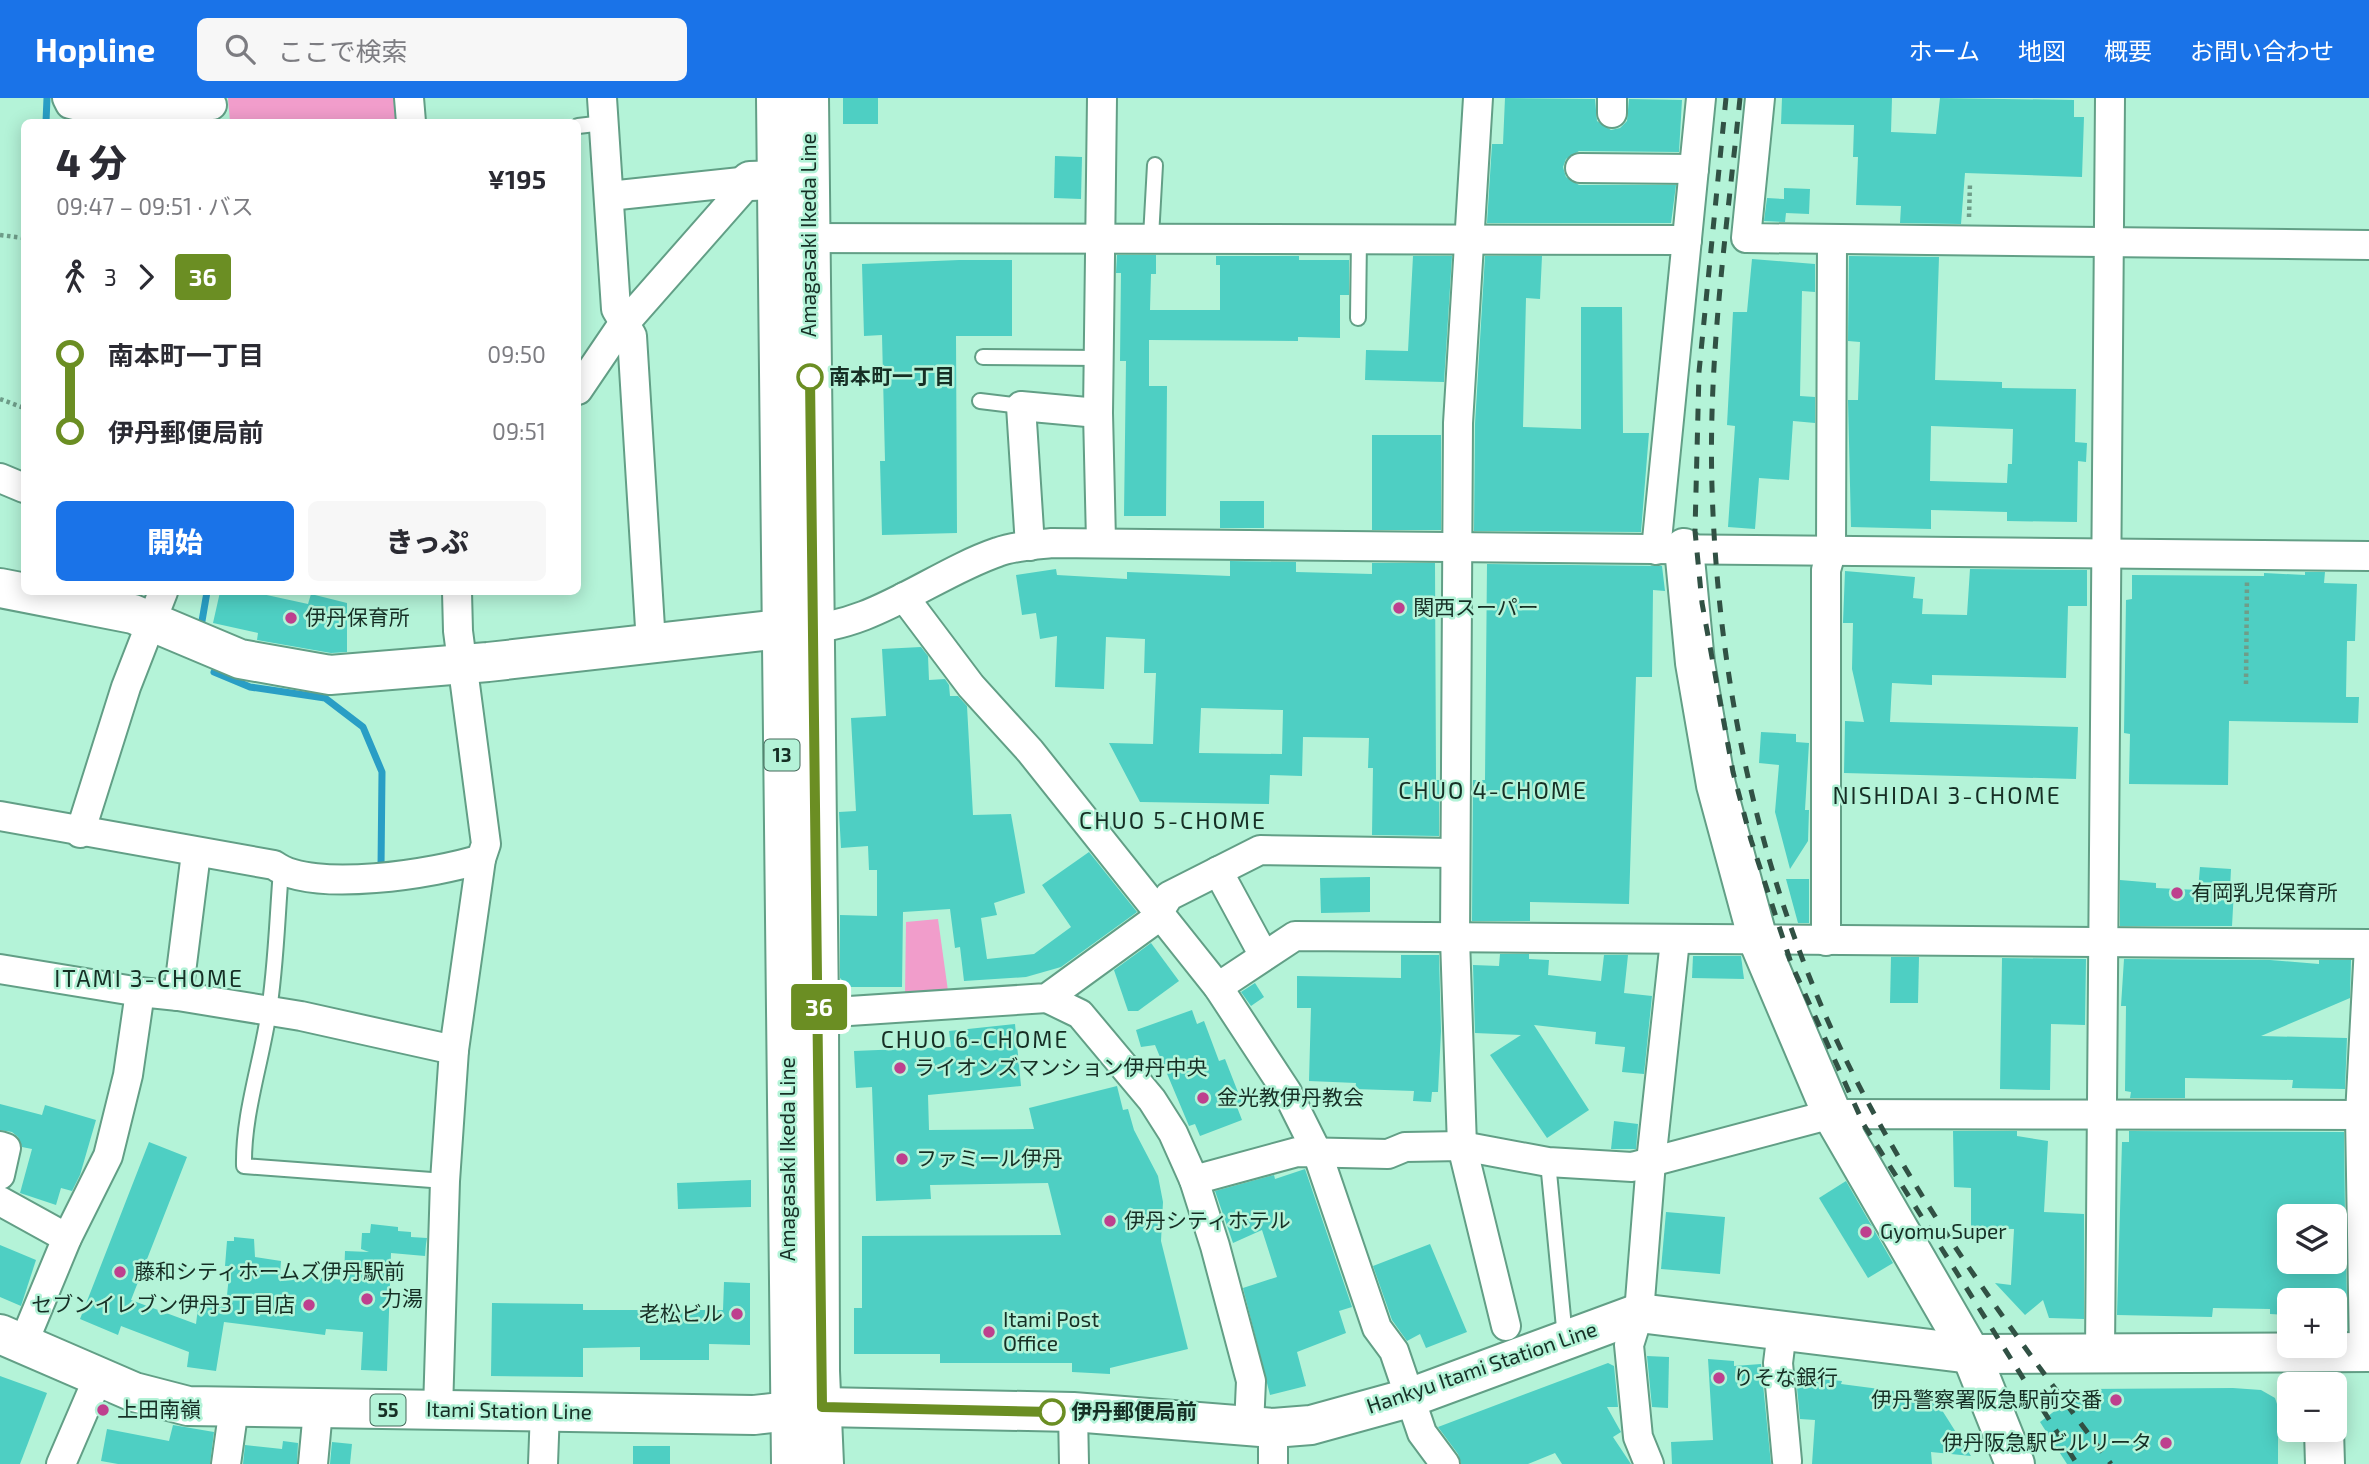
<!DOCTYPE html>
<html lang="ja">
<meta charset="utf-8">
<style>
body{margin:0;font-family:"Exo 2","Noto Sans JP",sans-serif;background:#f7f7f7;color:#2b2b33;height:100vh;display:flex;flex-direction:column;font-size:26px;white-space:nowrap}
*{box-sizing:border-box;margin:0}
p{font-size:23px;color:#7c7c81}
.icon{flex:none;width:38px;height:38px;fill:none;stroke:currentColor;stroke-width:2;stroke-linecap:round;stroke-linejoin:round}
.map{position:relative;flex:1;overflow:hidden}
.sheet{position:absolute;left:21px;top:21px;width:560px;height:476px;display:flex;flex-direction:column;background:#fff;border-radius:10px;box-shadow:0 4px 18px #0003}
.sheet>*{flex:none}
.badge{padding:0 14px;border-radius:5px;font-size:24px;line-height:46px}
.buttons{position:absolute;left:2277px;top:1106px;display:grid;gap:14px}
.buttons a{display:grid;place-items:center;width:70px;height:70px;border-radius:10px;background:#fff;box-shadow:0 4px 18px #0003;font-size:35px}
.map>.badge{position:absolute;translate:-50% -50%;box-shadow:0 0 0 4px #fff}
.legs{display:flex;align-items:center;gap:10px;height:77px;padding:0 35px;font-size:23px}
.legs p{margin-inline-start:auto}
.overview{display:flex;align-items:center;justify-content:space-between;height:119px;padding:0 35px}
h1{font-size:38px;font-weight:800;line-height:52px}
.button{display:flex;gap:14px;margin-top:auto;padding:14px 35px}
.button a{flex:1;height:80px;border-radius:10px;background:#1a73e8;color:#fff;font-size:28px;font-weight:800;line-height:80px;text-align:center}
.button a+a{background:#f7f7f7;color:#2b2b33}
ul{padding:0 35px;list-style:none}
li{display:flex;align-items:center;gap:24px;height:77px;font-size:26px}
li i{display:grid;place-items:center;width:10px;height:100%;margin:0 9px;background:currentColor}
li i::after{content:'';width:18px;height:18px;margin:-9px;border:5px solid;border-radius:50%;background:#fff}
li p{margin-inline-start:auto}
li:first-child i{background:linear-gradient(#0000 50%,currentColor 0)}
li:last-child i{background:linear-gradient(currentColor 50%,#0000 0)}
header{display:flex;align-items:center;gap:42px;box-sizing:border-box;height:98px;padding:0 35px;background:#1a73e8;color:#fff}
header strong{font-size:33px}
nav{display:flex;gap:38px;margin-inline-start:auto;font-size:24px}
.search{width:490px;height:63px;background:#f7f7f7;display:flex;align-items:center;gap:18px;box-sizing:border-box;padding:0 24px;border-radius:10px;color:#7c7c81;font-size:26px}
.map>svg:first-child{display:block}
.green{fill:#f19dcb}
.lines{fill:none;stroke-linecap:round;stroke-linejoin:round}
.stream{stroke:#299ec5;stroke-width:7}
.building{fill:#4ecfc3;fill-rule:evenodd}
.lane-casing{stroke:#629f86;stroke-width:18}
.street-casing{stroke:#629f86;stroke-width:32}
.secondary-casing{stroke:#629f86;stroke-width:42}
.primary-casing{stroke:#629f86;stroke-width:42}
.path{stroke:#6e9d89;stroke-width:4.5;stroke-dasharray:3.5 3.5;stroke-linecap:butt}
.lane{stroke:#fff;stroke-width:14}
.street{stroke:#fff;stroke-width:28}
.secondary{stroke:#fff;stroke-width:38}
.primary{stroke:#fff;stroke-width:38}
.rail{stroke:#315144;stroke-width:5;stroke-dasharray:12 12;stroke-linecap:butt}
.line-1-casing{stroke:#fff;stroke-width:16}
.line-1{stroke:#6b8e23;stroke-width:10}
.stop-1-dot{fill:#fff;stroke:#6b8e23;stroke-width:3.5}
.poi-dot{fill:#be408e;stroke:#b4f3d8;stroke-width:2.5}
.labels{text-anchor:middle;stroke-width:5;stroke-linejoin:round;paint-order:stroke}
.shield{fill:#b4f3d8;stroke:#456a5b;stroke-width:2}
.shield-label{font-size:19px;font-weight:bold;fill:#162f25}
.street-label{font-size:21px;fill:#162f25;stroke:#b4f3d8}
.stop-label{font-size:21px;font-weight:bold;fill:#162f25;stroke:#b4f3d8;text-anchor:start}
.poi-label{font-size:21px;fill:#162f25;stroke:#b4f3d8;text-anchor:start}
.neighbourhood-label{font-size:23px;letter-spacing:2px;fill:#162f25;stroke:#b4f3d8}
</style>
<header>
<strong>Hopline</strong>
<div class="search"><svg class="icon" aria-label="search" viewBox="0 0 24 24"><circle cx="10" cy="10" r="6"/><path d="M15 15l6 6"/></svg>ここで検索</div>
<nav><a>ホーム</a><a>地図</a><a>概要</a><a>お問い合わせ</a></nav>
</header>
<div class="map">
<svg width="2369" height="1366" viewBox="0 0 2369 1366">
<rect width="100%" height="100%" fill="#b4f3d8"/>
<g class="green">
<polygon points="228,0 396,0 399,24 230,24"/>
<polygon points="938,821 948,893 905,896 906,824"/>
</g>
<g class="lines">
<g class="stream">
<polyline points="46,24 47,0"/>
<polyline points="202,523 207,494"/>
<polyline points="214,574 250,589 325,600 363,629 382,674 381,770"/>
</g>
</g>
<g class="building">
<rect x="843" y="0" width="35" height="26"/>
<polygon points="1505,0 1595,1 1597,23 1611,32 1620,30 1627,23 1629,1 1682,2 1679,54 1579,53 1566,61 1563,69 1566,79 1579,87 1676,87 1671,125 1487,125 1492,46 1503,46"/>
<polygon points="1782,0 1892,0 1891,34 1936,36 1940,0 2074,2 2074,19 2084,19 2082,79 1965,75 1961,126 1900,125 1901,108 1856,107 1858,59 1853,59 1854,27 1781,26"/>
<polygon points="1055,58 1082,59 1081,101 1054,100"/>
<polygon points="1784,90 1810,91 1809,116 1786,115 1785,124 1764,123 1767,100 1784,101"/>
<polygon points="1117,157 1156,157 1156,176 1151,176 1150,212 1220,212 1220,167 1216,167 1216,158 1299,158 1299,162 1349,162 1349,197 1340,197 1340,240 1298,239 1298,243 1149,242 1149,288 1167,288 1166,418 1124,418 1126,263 1120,263 1121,175 1116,175"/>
<polygon points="1413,158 1452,158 1444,284 1365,282 1366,252 1408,253"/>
<polygon points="1485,158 1542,158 1540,201 1526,200 1523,329 1581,331 1581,209 1622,209 1623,335 1649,335 1641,434 1474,433 1475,326"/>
<path d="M1849,158L1939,159L1935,282L2002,284V290L2076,291L2075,344L2087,345L2086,364L2078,363L2077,424L2007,423V414L1931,412V431L1851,429L1848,302H1858L1860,244L1848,243ZM1931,328L2013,331L2012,366H2008L2007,385L1930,383Z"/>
<polygon points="1752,161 1815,166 1815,194 1802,193 1800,298 1815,299 1815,325 1793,323 1789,382 1759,380 1755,431 1728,429 1735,328 1727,327 1733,214 1747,214"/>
<polygon points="959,162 1012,162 1012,238 956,238 957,435 882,437 880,363 885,363 882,237 864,238 862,166"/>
<rect x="1372" y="337" width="69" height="95"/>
<rect x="1220" y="403" width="44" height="27"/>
<path d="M1230,463L1296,464V474L1372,476V465H1435L1436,682H1439V738L1372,737L1373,670H1368L1369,640L1303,639L1302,678L1270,677L1269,706L1140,704L1109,645L1153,646L1156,575H1144L1145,541L1106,539L1104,591L1055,589L1057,538L1040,541L1036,515L1022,517L1016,477L1056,471L1057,477L1127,481V474L1230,478ZM1201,610L1283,612L1282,656L1199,655Z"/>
<polygon points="1487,466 1662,468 1665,493 1653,492 1652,579 1636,579 1629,806 1530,804 1530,823 1472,823 1473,682 1485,682"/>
<polygon points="1970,471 2087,472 2087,508 2068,508 2066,580 1932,577 1932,587 1892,585 1890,624 2078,629 2076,681 1844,675 1845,623 1864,624 1852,571 1853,525 1843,525 1845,473 1915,479 1913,500 1923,501 1922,516 1967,517"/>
<polygon points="2305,474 2325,474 2324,485 2357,486 2355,543 2347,543 2346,599 2359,599 2358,625 2229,623 2228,687 2129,686 2130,636 2124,635 2126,502 2132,501 2132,477 2264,478 2264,475 2305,477"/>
<polygon points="220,494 253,494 308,506 311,496 347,505 347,554 331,555 257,542 258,535 213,525"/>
<polygon points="921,549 928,558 929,582 945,581 949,587 950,598 958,598 967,608 973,717 1011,716 1025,795 994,805 997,817 981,820 987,861 1034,856 1071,829 1042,787 1089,754 1137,814 1061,869 1026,879 964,883 960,849 955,850 950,811 903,814 902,889 849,889 840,880 840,817 877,818 877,772 869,772 868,748 841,750 839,714 856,713 851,620 886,618 882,551"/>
<polygon points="1761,634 1796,636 1796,644 1809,645 1805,712 1809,712 1808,743 1790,771 1775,714 1779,667 1759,665"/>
<polygon points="2200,769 2231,771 2230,792 2234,792 2232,828 2120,828 2120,782 2156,785 2156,790 2198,792"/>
<polygon points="1370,779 1370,814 1321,815 1320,780"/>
<polygon points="1786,781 1809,781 1809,825 1798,825"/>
<polygon points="1151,845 1179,883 1138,913 1128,913 1114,872"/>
<polygon points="1500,856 1529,856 1529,861 1549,862 1548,877 1601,883 1604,857 1628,857 1624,895 1652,898 1644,976 1622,974 1625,949 1595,946 1596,934 1534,927 1589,1012 1547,1040 1490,957 1521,937 1475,935 1473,867 1499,868"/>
<polygon points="1401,857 1439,857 1441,933 1438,994 1432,994 1431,1004 1413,1003 1414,993 1355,991 1356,985 1309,983 1311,910 1297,910 1297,878 1401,880"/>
<polygon points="1693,858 1741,858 1744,881 1692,880"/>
<polygon points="1891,859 1919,859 1918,905 1890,905"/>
<polygon points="2002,860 2086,861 2085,927 2051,926 2050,992 2000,991"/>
<polygon points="2124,861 2270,862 2319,866 2319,862 2351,862 2350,900 2261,938 2347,940 2345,991 2292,990 2293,982 2185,980 2185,1000 2130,1000 2131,994 2125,993 2126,908 2121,908"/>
<polygon points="1255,885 1264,899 1251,908 1241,894"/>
<polygon points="1192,912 1197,926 1204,923 1219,963 1225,961 1243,1007 1237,1009 1242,1022 1200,1038 1195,1026 1189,1028 1155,947 1141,949 1136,932"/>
<polygon points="1015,926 1021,988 928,997 929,1032 1034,1031 1029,1010 1117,988 1123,1012 1128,1011 1134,1032 1158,1078 1163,1104 1161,1143 1188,1251 1110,1270 1110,1276 1072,1274 1072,1265 940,1265 940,1256 854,1256 854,1210 862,1210 862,1138 1061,1137 1048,1085 930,1087 931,1101 876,1103 872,989 856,990 854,953 951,949 949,933"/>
<polygon points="0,1006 42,1017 45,1007 96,1022 80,1077 72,1093 61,1090 56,1107 20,1095 32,1051 22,1049 18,1039 12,1034 0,1032"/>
<polygon points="1614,1023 1638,1026 1636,1051 1611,1051"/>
<polygon points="1953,1033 2017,1033 2017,1038 2048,1043 2044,1114 2084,1116 2084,1221 2049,1220 2043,1202 2025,1217 1995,1185 2011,1187 2014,1131 1971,1130 1971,1090 1954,1089"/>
<polygon points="2129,1033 2344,1034 2345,1118 2289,1118 2289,1164 2334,1164 2334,1133 2345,1133 2347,1202 2289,1202 2289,1217 2270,1216 2270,1211 2213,1210 2212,1219 2117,1217 2122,1044 2129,1044"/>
<polygon points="149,1044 187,1059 131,1202 196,1226 199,1202 226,1207 230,1168 225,1168 227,1143 234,1143 234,1139 254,1141 255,1159 281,1163 280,1176 344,1182 345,1153 369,1154 361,1151 362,1135 370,1135 371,1126 398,1129 398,1133 411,1134 411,1139 427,1140 426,1146 425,1158 391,1155 387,1273 361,1272 363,1234 326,1231 325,1237 224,1224 216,1273 187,1269 189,1254 121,1228 118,1237 80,1221"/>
<polygon points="1305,1071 1352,1209 1339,1213 1346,1235 1297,1254 1306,1288 1270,1297 1243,1190 1277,1179 1262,1132 1233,1145 1215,1093 1274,1077 1275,1081"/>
<polygon points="751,1082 751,1109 678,1111 677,1085"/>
<polygon points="1846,1083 1893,1165 1868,1180 1819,1100"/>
<polygon points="1666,1114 1725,1119 1720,1176 1661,1171"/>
<polygon points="1430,1146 1467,1234 1426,1250 1420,1236 1407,1243 1392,1222 1373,1168"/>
<polygon points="0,1147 36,1162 21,1208 0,1199"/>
<polygon points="724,1184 750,1185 750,1247 709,1246 709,1262 640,1262 640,1249 583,1250 583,1279 491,1278 492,1205 583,1206 583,1212 723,1212"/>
<polygon points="1647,1258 1669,1259 1668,1310 1652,1309"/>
<polygon points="1708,1261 1734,1263 1734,1268 1761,1266 1771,1366 1672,1366 1671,1344 1713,1342"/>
<polygon points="1608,1265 1614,1268 1618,1309 1607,1309 1621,1334 1613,1339 1631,1366 1562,1366 1555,1355 1528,1366 1461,1366 1458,1356 1438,1329"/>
<polygon points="0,1278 47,1295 20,1366 0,1366"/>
<polygon points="1796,1279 1842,1283 1841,1286 1933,1298 1971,1358 1931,1354 1932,1366 1812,1366 1815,1322 1800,1321"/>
<polygon points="2233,1290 2261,1292 2275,1300 2278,1309 2278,1366 2067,1366 2040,1324 2084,1291"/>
<polygon points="173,1327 214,1334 210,1366 118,1366 101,1363 107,1331 169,1343"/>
<polygon points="283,1343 298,1345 297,1366 243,1366 245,1347 282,1351"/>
<polygon points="332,1344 352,1346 350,1366 330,1366"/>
<rect x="633" y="1348" width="37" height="18"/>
</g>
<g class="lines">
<defs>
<g id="lane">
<polyline points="578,28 604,25"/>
<polyline points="1151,139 1155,67"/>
<polyline points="1358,220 1359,140"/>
<polyline points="983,259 1098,260"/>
<polyline points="980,303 1021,308"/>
<path d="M281,772C277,821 276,871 268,919C260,969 243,1018 244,1068L445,1083"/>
<polyline points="1548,1064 1565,1240"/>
</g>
<g id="street">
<polyline points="67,0 70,6 86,10 212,7"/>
<polyline points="409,0 411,24"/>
<polyline points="602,0 616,211 632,238 651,546"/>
<polyline points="1478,0 1458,325 1455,841 1462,1048 1506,1228"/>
<polyline points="1760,0 1746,140 2369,147"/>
<polyline points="1612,15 1612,0"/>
<polyline points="1580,70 1694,71"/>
<polyline points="794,140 1687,142"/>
<polyline points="578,292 618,233 750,83 609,98"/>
<polyline points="0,380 24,390"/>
<polyline points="1101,443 1098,315 1102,0"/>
<polyline points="1030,448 1021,308 1098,315"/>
<polyline points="1656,452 1701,0"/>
<polyline points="904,499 971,588 1030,653 1218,889 1287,994 1317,1054 1377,1230 1394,1253 1422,1335 1445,1366"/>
<path d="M797,531C870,532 931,477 998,454C1014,448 1034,447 1052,445L2369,458"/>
<path d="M0,718L274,767C312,796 437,775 481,761L486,746L458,533L457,494"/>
<polyline points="80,735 126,589 163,494"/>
<polyline points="1218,773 1264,858"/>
<polyline points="1826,843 1826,472 1831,455 1832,143"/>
<polyline points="0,871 140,894"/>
<polyline points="1218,889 1295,838 2369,846"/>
<polyline points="178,898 301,918 454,952"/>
<polyline points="1047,900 1080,916 1152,1002 1173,1035 1194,1082 1215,1148 1251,1283 1249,1328"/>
<polyline points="802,907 819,915 1047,900 1153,823 1169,798 1260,752 1454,755"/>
<polyline points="0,1048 6,1050 0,1077"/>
<polyline points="1194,1082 1297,1054 1388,1056 1405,1049 1462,1048 1548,1064 1632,1069 1832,1016 2360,1017"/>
<polyline points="0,1103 67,1140"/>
<polyline points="1782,1233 1778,1265 1787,1363"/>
<polyline points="23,1246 67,1140 108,1058 128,977 140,894 178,898 196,755"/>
<polyline points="2100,1254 2110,0"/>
<polyline points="2364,1254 2360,1017 2369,848"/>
<polyline points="438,1312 445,1083 454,952 481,761"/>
<polyline points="1073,1314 1074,1366"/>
<polyline points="61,1366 98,1280"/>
<polyline points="226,1366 234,1309"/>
<polyline points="313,1366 318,1312"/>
<polyline points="543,1366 545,1312"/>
<polyline points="1273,1366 1273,1330"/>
<polyline points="1649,1366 1638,1339 1629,1247 1639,1215 1651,1064 1675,842"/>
</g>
<g id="secondary">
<polyline points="750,83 776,82"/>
<polyline points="1684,450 1695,565 1716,687 1758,842 1832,1016 1971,1256 2015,1366"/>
<polyline points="0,490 133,516 240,561 330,577 488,564 780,531"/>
<polyline points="822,1309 1073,1314 1273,1330 1311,1327 1409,1300 1639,1215 1971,1256 2369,1254"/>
<polyline points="2324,1332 2325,1366"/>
</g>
<g id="primary">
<polyline points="776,0 791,1366"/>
<polyline points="809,0 819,915 820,1273 824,1366"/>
<polyline points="0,1236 134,1294 188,1308 754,1317 816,1310"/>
</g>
</defs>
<use href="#lane" class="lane-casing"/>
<use href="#street" class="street-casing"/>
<use href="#secondary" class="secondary-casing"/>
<use href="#primary" class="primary-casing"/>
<g class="path">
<polyline points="1969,119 1970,85"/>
<polyline points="0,137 24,140"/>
<polyline points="0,301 24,310"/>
<polyline points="2246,586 2247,482"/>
</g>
<use href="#lane" class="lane"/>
<use href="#street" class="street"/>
<use href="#secondary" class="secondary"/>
<use href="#primary" class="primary"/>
<g class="rail">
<polyline points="1726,0 1699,274 1695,433 1702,505 1733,674 1751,742 1791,865 1864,1027 2077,1366"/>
<path d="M1740,0C1727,129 1708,259 1712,389C1718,598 1766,814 1865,999C1934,1129 2023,1248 2111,1366"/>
</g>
</g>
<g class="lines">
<defs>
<polyline id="line-1" points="810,279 822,1309 1052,1314"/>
</defs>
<use href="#line-1" class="line-1-casing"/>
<use href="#line-1" class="line-1"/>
</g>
<g class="stop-1-dot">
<circle cx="810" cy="279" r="12"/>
<circle cx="1052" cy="1314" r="12"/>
</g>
<g class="poi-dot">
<circle cx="1399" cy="510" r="7"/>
<circle cx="291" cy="520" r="7"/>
<circle cx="2177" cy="795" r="7"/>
<circle cx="900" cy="970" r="7"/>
<circle cx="1203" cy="1000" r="7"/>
<circle cx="902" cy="1061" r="7"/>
<circle cx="1110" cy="1123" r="7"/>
<circle cx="1866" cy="1134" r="7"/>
<circle cx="120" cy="1174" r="7"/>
<circle cx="367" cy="1201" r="7"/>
<circle cx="309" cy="1207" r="7"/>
<circle cx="737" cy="1216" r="7"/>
<circle cx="989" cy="1234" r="7"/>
<circle cx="1719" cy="1280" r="7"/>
<circle cx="2116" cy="1302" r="7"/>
<circle cx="103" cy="1312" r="7"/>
<circle cx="2166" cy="1345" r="7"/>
</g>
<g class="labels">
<g class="shield">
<rect x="764.5" y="641.5" width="35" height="31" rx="5"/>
<rect x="370.5" y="1296.5" width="35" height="31" rx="5"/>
</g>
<g class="shield-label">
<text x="782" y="664">13</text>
<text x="388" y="1319">55</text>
</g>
<g class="street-label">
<text transform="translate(809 137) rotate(-90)" y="7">Amagasaki Ikeda Line</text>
<text transform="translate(788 1061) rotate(-90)" y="7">Amagasaki Ikeda Line</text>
<text transform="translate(1482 1270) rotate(-19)" y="7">Hankyu Itami Station Line</text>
<text transform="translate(509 1313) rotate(1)" y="7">Itami Station Line</text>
</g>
<g class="stop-label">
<text x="829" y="286">南本町一丁目</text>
<text x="1071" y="1321">伊丹郵便局前</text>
</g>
<g class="poi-label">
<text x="1413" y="517">関西スーパー</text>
<text x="305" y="527">伊丹保育所</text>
<text x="2191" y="802">有岡乳児保育所</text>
<text x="914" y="977">ライオンズマンション伊丹中央</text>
<text x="1217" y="1007">金光教伊丹教会</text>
<text x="916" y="1068">ファミール伊丹</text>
<text x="1124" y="1130">伊丹シティホテル</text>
<text x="1880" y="1141">Gyomu Super</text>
<text x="134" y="1181">藤和シティホームズ伊丹駅前</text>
<text x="381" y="1208">力湯</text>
<text x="295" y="1214" text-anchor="end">セブンイレブン伊丹3丁目店</text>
<text x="723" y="1223" text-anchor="end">老松ビル</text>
<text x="1003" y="1229">Itami Post<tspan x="1003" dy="24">Office</tspan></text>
<text x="1733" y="1287">りそな銀行</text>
<text x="2102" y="1309" text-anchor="end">伊丹警察署阪急駅前交番</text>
<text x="117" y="1319">上田南嶺</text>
<text x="2152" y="1352" text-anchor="end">伊丹阪急駅ビルリータ</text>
</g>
<g class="neighbourhood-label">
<text x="1493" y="701">CHUO 4-CHOME</text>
<text x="1947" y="706">NISHIDAI 3-CHOME</text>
<text x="1173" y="731">CHUO 5-CHOME</text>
<text x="149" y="889">ITAMI 3-CHOME</text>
<text x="975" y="950">CHUO 6-CHOME</text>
</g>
</g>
</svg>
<div class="buttons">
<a><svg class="icon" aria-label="layers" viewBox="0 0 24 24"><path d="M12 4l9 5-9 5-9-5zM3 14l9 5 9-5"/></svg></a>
<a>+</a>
<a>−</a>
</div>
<b class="badge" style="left:819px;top:909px;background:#6b8e23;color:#fff">36</b>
<section class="sheet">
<div class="overview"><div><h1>4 分</h1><p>09:47 – 09:51 · バス</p></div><b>¥195</b></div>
<div class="legs"><svg class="icon" aria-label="walk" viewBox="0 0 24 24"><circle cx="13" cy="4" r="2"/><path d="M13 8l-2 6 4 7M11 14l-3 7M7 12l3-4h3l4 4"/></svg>3<svg class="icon" aria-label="forward" viewBox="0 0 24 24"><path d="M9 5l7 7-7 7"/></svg><b class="badge" style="background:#6b8e23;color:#fff">36</b></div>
<ul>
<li><i style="color:#6b8e23"></i><b>南本町一丁目</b><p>09:50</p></li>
<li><i style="color:#6b8e23"></i><b>伊丹郵便局前</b><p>09:51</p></li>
</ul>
<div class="button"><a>開始</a><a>きっぷ</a></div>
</section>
</div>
